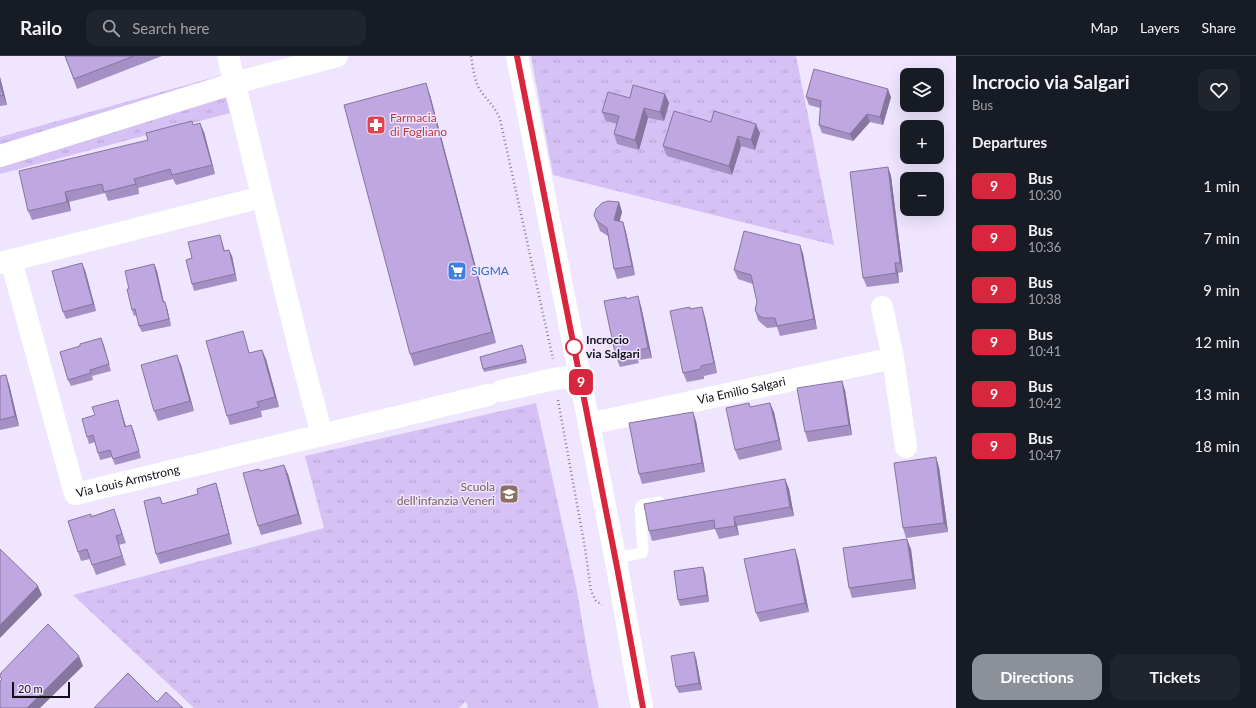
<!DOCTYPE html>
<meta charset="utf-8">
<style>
body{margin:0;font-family:Lato,sans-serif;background:#20242c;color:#f1f3f6;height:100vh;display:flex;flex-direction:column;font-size:15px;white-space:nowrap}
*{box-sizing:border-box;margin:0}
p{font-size:13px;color:#9ea1a6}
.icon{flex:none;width:22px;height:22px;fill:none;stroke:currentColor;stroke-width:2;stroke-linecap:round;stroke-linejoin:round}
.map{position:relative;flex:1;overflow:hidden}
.drawer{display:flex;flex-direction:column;background:#171b24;width:300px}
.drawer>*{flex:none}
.badge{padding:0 8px;border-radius:6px;font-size:14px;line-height:26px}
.tools{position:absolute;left:900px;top:12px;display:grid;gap:8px}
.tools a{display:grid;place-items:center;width:44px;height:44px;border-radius:8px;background:#171b24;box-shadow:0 4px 16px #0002;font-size:20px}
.scale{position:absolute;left:12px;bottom:10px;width:58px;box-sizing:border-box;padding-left:4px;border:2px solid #130f18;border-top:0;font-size:11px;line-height:14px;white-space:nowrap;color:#130f18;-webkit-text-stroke:3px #efe5ff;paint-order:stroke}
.map>.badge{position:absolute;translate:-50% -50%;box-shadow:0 0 0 2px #fff}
h2{padding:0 16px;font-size:15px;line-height:36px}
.round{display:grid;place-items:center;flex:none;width:42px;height:42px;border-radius:12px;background:#20242c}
.head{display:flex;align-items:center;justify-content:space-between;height:68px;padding:0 16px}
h1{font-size:19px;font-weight:700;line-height:30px}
.primary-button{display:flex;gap:8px;margin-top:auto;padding:8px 16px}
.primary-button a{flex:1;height:46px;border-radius:12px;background:#8c9099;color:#fff;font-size:16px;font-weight:700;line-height:46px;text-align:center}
.primary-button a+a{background:#20242c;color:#f1f3f6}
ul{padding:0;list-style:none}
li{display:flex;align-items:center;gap:12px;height:52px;padding:0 16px}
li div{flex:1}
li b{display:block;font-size:15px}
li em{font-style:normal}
li .badge{min-width:44px;font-weight:700;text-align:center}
header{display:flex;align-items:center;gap:24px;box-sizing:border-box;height:56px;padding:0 20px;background:#171b24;border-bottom:1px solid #363941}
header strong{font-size:19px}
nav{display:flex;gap:22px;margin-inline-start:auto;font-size:14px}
.search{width:280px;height:36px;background:#20242c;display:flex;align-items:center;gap:10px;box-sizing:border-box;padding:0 14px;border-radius:12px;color:#9ea1a6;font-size:15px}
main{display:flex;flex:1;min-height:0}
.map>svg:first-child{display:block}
.grass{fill:url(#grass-tufts)}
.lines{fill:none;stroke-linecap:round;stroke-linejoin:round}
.path{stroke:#857e90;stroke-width:2.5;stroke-dasharray:1 3;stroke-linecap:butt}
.lane{stroke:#fff;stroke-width:11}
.street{stroke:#fff;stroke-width:22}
.secondary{stroke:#fff;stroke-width:22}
.wall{fill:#a490c2}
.shaded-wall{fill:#86759e}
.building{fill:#bfa7e1;stroke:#86759e}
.line-casing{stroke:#fff;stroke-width:9}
.line{stroke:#d7263d;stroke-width:6}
.stop-dot{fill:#fff;stroke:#d7263d;stroke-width:2}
.labels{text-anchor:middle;stroke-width:3;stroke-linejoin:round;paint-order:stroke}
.health-label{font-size:12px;fill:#be3a42;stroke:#efe5ff;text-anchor:start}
.shop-label{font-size:12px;fill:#366cbe;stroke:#efe5ff;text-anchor:start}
.stop-label{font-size:12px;font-weight:bold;fill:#130f18;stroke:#efe5ff;text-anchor:start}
.street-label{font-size:12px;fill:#130f18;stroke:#efe5ff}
.education-label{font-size:12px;fill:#785e54;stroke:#efe5ff;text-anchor:end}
</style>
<header>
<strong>Railo</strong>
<div class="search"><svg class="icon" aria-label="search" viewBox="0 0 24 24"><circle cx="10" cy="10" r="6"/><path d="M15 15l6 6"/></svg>Search here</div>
<nav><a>Map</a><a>Layers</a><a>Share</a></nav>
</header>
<main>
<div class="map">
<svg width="956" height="652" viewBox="0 0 956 652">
<defs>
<pattern id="grass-tufts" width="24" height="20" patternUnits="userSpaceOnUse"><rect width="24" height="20" fill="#d5c1f3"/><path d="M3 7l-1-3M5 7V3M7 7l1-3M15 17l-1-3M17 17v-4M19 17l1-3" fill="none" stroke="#b6a5d0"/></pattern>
</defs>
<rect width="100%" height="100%" fill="#efe5ff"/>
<g class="grass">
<polygon points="531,0 796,0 834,189 553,119"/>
<polygon points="219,20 230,57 0,118 0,81"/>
<polygon points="536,347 576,530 591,616 599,652 468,652 466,645 459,652 194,652 73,539 324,472 305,400"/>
</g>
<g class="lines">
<g class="path">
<path d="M471,0C473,11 474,24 480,34C487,44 495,51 500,63L553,303"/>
<polyline points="558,344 585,492 591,535 596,545 602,549"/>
</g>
<polyline class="lane" points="616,502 642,497 643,494 640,453 642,449 659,446"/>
<g class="street">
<polyline points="0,100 235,27 337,0"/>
<path id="s1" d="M11,204L75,438L322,379L301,300L228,0"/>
<polyline points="0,207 262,141"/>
<polyline points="882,251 893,302 906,391"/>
<polyline points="501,335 554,323 580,320"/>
<path id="s2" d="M589,368L893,302"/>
<polyline points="322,379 488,339"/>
</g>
<polyline class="secondary" points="517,0 617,511 642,652"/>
</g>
<g class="wall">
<polygon points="65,0 162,0 77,33"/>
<polygon points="0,21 7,49 0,50"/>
<polygon points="665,38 669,47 664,65 648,62 639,94 617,88 614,78 617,68 606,65 602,56 630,42"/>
<polygon points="430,39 496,287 414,310 410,298"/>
<polygon points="806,41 891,41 883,69 870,66 853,85 822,77 819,69 820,52 809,49"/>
<polygon points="711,66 760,77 755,94 741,90 732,119 667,100 663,90"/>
<polygon points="193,69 204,76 215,118 176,129 173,123 138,132 139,138 108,145 105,137 69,146 71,155 32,164 28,155 148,84"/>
<polygon points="888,111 891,120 903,216 898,217 899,227 867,231 863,222"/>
<polygon points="619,146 622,156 620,165 623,166 626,176 635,219 617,223 614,213 608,180 600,175 594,159"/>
<polygon points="222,186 225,195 232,200 237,225 194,235 192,228 192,202"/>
<polygon points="800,189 803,198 817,273 780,280 777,271 767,272 762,268 758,264 755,254 757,246 753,228 738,223 734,214"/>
<polygon points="154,208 157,215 164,246 167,252 171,270 142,276 139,270 137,259 134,260 132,254 129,233"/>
<polygon points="85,214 96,255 66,263 63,256"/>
<polygon points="626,243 641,250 652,302 638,304 639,307 620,311 616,301"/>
<polygon points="690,253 705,261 717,317 704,320 704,323 687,326 683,317"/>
<polygon points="101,282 111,315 92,320 93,324 71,330 68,324 80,290"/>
<polygon points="246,285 249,297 266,303 279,351 261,355 262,361 230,369 227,360"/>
<polygon points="523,293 527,307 484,316 483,313"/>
<polygon points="181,309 194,355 158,365 154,355"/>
<polygon points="0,320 9,328 19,370 0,374"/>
<polygon points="845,334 852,379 808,386 805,376"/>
<polygon points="118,344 126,371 131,369 141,402 115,409 112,401 100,404 95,386 89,388 87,381 95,359"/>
<polygon points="751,351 774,356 782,394 739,404 735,394"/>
<polygon points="696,365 705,416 642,428 639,418"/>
<polygon points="939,411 948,476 906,482 903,472"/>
<polygon points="260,415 288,418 302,468 261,479 258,470"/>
<polygon points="785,423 789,433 794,460 737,470 739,479 719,483 715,473 652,485 649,475"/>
<polygon points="219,437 232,488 160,508 156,498 160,441 163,448 198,438"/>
<polygon points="114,453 126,487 119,489 126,509 96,519 90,503 81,505 78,496 92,460"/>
<polygon points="911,493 916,533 852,542 849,532"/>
<polygon points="798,503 809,556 760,566 756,557"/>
<polygon points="705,517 709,546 680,550 678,544"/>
<polygon points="696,602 702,634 679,637 676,631"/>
</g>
<g class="shaded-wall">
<polygon points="0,21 7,49 3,39 0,26"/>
<polygon points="426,27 430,39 496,287 492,276"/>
<polygon points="888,33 891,41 883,69 880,61"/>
<polygon points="665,38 669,47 664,65 660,56"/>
<polygon points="644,52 648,62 639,94 635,84"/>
<polygon points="867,58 870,66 853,85 850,78"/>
<polygon points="200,67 204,76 215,118 212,109"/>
<polygon points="756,68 760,77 755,94 751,84"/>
<polygon points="738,80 741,90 732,119 729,110"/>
<polygon points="888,111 891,120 903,216 900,207"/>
<polygon points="134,123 138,132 139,138 136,128"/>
<polygon points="65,136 69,146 71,155 67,146"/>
<polygon points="619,146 622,156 617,173 614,164"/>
<polygon points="623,166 626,176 635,219 632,210"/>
<polygon points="800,189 803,198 817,273 814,263"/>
<polygon points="229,194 232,200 237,225 235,218"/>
<polygon points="82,207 85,214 96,255 93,248"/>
<polygon points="895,207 898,217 899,227 896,217"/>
<polygon points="154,208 157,215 165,253 163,246"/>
<polygon points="638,240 641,250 652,302 648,292"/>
<polygon points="165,246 167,252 171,270 169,263"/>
<polygon points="702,251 705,261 717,317 714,307"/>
<polygon points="101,282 104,289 111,315 109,308"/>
<polygon points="262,294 266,303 279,351 275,341"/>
<polygon points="177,299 181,309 194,355 190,345"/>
<polygon points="6,319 9,328 19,370 15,360"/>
<polygon points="842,325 845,334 852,379 849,369"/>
<polygon points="118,344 120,351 128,377 125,371"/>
<polygon points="770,347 774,356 782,394 779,384"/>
<polygon points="693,356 696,365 705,416 702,407"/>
<polygon points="131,369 134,376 141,402 139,395"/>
<polygon points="936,401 939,411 948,476 944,467"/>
<polygon points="284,409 288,418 302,468 298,458"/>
<polygon points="785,423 789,433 794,460 790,451"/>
<polygon points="216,427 219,437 232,488 229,478"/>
<polygon points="734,461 737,470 739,479 735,470"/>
<polygon points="907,483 911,493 916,533 913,523"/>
<polygon points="795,493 798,503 809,556 805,547"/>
<polygon points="703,511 705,517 709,546 707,539"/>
<polygon points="38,530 42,539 0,582 0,569"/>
<polygon points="694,596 696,602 702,634 699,627"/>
<polygon points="79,600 83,610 40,652 27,652"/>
</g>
<g class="building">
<polygon points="65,0 134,0 74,23"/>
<polygon points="814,13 888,33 880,61 867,58 850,78 819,69 821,45 806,41"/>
<polygon points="0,26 3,39 0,40"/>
<polygon points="426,27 492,276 410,298 344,49"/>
<polygon points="633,29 665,38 660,56 644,52 635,84 614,78 619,60 602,56 608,36 630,42"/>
<polygon points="674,55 711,66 714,55 756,68 751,84 738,80 729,110 663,90"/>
<polygon points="192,65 193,69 200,67 212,109 172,119 170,113 134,123 136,128 104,136 102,128 65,136 67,146 28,155 19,115 148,84 146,77"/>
<polygon points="888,111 900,207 895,207 896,217 863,222 850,116"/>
<polygon points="608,145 619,146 614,164 623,166 632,210 614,213 607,172 597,165 594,159 596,153 602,147"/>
<polygon points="744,175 800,189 814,263 777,270 775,262 763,262 758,259 755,254 757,246 751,219 734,214"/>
<polygon points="220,179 224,195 229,194 235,218 192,228 186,204 192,202 188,186"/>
<polygon points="82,207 93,248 63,256 52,215"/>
<polygon points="154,208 163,246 165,246 169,263 139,270 135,253 132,254 127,233 129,233 125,215"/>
<polygon points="638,240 648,292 635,295 635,297 616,301 604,245 626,241 626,243"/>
<polygon points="690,251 690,253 702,251 714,307 701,310 701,313 683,317 670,255"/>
<polygon points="243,275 249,297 262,294 275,341 257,346 259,351 227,360 206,285"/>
<polygon points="101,282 109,308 90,314 91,317 68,324 60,296 80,290 80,288"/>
<polygon points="522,289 526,303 483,313 480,301"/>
<polygon points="177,299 190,345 154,355 141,309"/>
<polygon points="6,319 15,360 0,364 0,320"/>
<polygon points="842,325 849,369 805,376 797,332"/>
<polygon points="118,344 125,371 131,369 139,395 113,403 110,394 98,397 93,379 87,381 82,363 95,359 92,351"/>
<polygon points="749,347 750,351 770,347 779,384 735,394 726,352"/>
<polygon points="693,356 702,407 639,418 629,367"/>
<polygon points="936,401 944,467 903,472 894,407"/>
<polygon points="284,409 298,458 258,470 243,417 259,413 260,415"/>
<polygon points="785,423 790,451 734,461 735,470 715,473 714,464 649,475 644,448"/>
<polygon points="216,427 229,478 156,498 144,445 160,441 162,448 198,438 197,433"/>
<polygon points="114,453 122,478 116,480 122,500 92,509 87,493 78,496 68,465 91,458 91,461"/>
<polygon points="907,483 913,523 849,532 843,492"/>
<polygon points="0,493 38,530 0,569"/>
<polygon points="795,493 805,547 756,557 744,503"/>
<polygon points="703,511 707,539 678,544 674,515"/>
<polygon points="48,568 79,600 27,652 0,652 0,625 2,623 0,621 0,618"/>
<polygon points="694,596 699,627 676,631 671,600"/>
<polygon points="128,617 157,646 166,636 183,652 94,652"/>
</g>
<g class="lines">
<defs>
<polyline id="line" points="517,0 617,511 643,652"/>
</defs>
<use href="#line" class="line-casing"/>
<use href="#line" class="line"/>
</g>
<defs>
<symbol id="pharmacy-square" viewBox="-11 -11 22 22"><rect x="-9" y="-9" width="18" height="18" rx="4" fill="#e0444e" stroke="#efe5ff"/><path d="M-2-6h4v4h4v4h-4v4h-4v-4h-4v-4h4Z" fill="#fff"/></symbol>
<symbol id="supermarket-square" viewBox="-11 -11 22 22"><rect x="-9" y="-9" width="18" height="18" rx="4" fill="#3f7fe0" stroke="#efe5ff"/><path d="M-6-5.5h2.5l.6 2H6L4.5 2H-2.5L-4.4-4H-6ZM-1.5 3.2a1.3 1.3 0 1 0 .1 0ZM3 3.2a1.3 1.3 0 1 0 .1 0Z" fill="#fff"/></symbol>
<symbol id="school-square" viewBox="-11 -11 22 22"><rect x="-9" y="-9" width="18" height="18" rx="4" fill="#8d6e63" stroke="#efe5ff"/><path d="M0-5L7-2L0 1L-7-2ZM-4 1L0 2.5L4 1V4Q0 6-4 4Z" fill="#fff"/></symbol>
</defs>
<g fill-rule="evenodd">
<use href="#pharmacy-square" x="365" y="58" width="22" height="22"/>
<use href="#supermarket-square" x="446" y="204" width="22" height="22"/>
<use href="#school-square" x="498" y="427" width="22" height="22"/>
</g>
<circle class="stop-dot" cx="574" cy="291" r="8"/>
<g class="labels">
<g class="health-label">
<text x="390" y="66">Farmacia<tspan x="390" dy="14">di Fogliano</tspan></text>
</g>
<g class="shop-label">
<text x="471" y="219">SIGMA</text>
</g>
<g class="stop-label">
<text x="586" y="288">Incrocio<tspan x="586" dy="14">via Salgari</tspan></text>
</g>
<g class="street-label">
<text dy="4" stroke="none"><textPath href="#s2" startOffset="156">Via Emilio Salgari</textPath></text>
<text dy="4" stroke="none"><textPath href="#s1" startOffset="297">Via Louis Armstrong</textPath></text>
</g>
<g class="education-label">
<text x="495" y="435">Scuola<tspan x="495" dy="14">dell'infanzia Veneri</tspan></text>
</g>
</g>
</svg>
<div class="tools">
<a><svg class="icon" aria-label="layers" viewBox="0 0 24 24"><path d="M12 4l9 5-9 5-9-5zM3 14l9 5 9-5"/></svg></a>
<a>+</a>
<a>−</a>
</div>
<div class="scale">20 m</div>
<b class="badge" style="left:581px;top:326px;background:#d7263d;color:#fff">9</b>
</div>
<section class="drawer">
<div class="head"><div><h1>Incrocio via Salgari</h1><p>Bus</p></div><a class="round"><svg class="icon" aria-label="heart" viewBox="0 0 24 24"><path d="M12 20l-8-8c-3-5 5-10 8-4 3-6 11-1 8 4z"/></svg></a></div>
<h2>Departures</h2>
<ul>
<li><span class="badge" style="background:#d7263d;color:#fff">9</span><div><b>Bus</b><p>10:30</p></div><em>1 min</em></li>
<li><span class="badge" style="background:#d7263d;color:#fff">9</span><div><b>Bus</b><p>10:36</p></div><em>7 min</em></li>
<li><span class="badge" style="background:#d7263d;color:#fff">9</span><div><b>Bus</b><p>10:38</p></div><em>9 min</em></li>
<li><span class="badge" style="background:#d7263d;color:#fff">9</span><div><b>Bus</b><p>10:41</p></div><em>12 min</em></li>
<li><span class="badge" style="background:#d7263d;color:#fff">9</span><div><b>Bus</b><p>10:42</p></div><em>13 min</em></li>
<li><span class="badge" style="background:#d7263d;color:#fff">9</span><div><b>Bus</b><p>10:47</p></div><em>18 min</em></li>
</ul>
<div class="primary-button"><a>Directions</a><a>Tickets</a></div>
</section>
</main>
